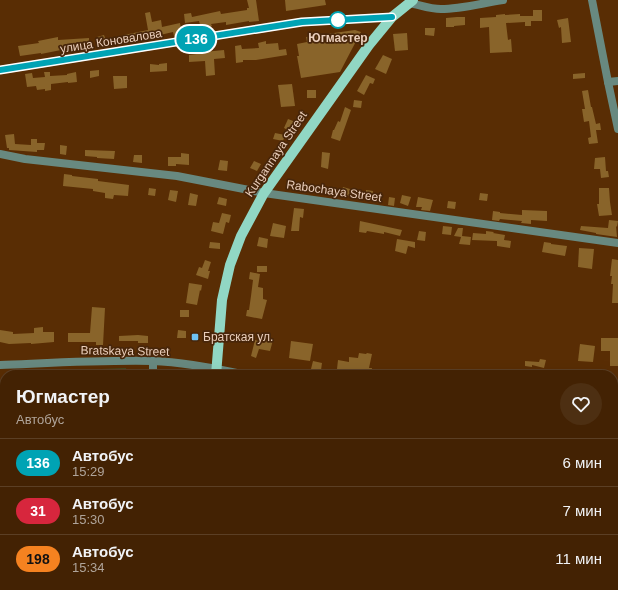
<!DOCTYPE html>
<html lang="ru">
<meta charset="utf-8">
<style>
body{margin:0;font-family:Helvetica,sans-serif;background:#4d2f12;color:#f1f3f6;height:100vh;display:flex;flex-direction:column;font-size:15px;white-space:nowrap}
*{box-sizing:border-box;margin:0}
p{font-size:13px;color:#afa49a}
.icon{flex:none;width:22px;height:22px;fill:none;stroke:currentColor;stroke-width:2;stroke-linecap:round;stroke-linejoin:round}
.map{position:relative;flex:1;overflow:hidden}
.details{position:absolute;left:0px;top:370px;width:618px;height:220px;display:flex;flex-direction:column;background:#432203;border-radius:16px 16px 0 0;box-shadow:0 4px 16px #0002,0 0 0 1px #5b3f25}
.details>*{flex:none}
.badge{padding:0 8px;border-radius:13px;font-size:14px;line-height:26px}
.map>.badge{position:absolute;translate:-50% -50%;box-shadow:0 0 0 2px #fff}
.round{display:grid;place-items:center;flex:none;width:42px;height:42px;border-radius:21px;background:#4d2f12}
.overview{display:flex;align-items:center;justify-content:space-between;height:68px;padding:0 16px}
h1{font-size:19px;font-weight:600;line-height:30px}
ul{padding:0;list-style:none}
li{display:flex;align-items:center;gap:12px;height:48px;padding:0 16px;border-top:1px solid #5b3f25}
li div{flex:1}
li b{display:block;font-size:15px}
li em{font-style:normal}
li .badge{min-width:44px;font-weight:700;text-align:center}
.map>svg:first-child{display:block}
.green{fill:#464c21}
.building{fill:#89642a}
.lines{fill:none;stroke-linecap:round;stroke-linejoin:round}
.minor{stroke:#688980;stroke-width:8}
.major{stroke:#91d7c4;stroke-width:10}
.line-casing{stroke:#fff;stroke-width:9}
.line{stroke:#00a3b4;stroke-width:6}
.stop-dot{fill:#fff;stroke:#00a3b4;stroke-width:2}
.poi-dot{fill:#6ec2f3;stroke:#48260a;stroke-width:1.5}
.labels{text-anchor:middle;stroke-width:3.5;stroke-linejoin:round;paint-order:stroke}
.stop-label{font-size:12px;font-weight:bold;fill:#eacebb;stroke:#48260a}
.street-label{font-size:12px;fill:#eacebb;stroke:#48260a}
.poi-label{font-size:12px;fill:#eacebb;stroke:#48260a;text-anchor:start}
</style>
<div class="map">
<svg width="618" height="590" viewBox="0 0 618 590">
<rect width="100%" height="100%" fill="#592d04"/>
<g class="green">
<polygon points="126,368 127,373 97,375 27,375 27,372"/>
<rect x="235" y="585" width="112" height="5"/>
</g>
<g class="building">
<polygon points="247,0 256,0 259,21 249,22 249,21 226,25 226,22 211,24 212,26 201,29 199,21 185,23 184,14 191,13 192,17 220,11 221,14 247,10 247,8 249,8"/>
<polygon points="285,0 325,0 326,5 286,11"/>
<polygon points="533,10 542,10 542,21 531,21 531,26 525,26 525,22 506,23 508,40 511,39 512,52 490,53 489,27 480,28 480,18 496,17 496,15 505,14 505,15 520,14 520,16 533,16"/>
<polygon points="150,12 152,22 161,20 162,27 180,23 182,34 174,36 173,32 126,43 124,35 148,30 145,13"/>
<polygon points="457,17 465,17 465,25 454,26 454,27 446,27 446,18"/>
<polygon points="568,18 571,42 562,43 561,27 559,28 557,20"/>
<polygon points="425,28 435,28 434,36 425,35"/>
<polygon points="355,30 361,32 352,49 340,72 301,78 297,56 299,56 297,44 307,42 306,37"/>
<polygon points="407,33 408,50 395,51 393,34"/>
<polygon points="104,35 107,44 100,46 97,37"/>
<polygon points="58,37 58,40 89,38 89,49 66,50 66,49 41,54 41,53 20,56 18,46 39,43 38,41"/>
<polygon points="266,41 266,44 278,43 279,50 286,49 287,55 256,60 243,60 243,62 236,63 235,46 241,45 242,49 259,48 258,43"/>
<polygon points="224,50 225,58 214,59 215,75 206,76 205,61 189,62 189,55 204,53 204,52"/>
<polygon points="383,55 392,59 386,74 375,69"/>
<polygon points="167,63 167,71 150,72 150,64 159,65 159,64"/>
<polygon points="99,70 99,76 90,78 90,71"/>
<polygon points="44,72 50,72 50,76 67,75 67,74 76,72 77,82 68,83 68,82 51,84 51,90 45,91 45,89 37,90 36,86 27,87 25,74 32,73 33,78 45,77"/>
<polygon points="585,73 585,78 573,79 573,74"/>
<polygon points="366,75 375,79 373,84 370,83 364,95 357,91"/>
<polygon points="113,76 127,76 127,88 114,89"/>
<polygon points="292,84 295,106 281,107 278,85"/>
<rect x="307" y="90" width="9" height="8"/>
<polygon points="588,90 591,107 592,107 596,124 600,123 601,130 596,130 598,143 589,144 588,138 591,137 589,121 584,122 582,109 585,109 582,91"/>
<polygon points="354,100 362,101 361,108 353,107"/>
<polygon points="345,107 351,110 340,141 331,138 333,130 334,130 338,121 340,122"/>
<polygon points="288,119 298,123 293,133 284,128"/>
<polygon points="275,133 285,135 283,141 273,139"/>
<polygon points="14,134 15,144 31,145 31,139 37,139 37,143 45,143 44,150 37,150 37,152 9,150 9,148 7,148 5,135"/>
<polygon points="60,145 67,146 66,155 60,154"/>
<polygon points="85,150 115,151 114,159 97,158 97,157 85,156"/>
<polygon points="322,152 330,153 328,169 321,167"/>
<polygon points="181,153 189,154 189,165 176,164 176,166 168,166 168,157 181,157"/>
<polygon points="134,155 142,155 142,163 133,162"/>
<polygon points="605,157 606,171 608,171 609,177 601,178 600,169 594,169 595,158"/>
<polygon points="220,160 228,161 227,171 218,170"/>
<polygon points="254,161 261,164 257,171 250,168"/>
<polygon points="64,174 72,175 72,176 98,179 98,181 129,185 128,196 114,195 113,199 105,198 105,193 93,191 93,189 63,186"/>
<polygon points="343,187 350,189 349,196 341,195"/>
<polygon points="149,188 156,189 155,196 148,195"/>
<polygon points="599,188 609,188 610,202 612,215 599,216 597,204 599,204"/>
<polygon points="170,190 178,191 176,202 168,200"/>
<polygon points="366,190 373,191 372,200 365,200"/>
<polygon points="190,193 198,195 196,206 188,205"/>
<polygon points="480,193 488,194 487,201 479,200"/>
<polygon points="402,195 411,197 408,206 400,203"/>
<polygon points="219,197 227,199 226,206 217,204"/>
<polygon points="389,197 395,198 394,206 388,205"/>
<polygon points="418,197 433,200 430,211 421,210 422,207 416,207"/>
<polygon points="448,201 456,202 455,209 447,208"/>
<polygon points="294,208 304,209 303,218 300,217 299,231 291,231"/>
<polygon points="522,210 547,211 547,221 531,220 531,224 521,223 522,221 500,219 499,221 492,220 493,211 500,212 500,213 522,215"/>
<polygon points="222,213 231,215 229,223 226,222 223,234 211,231 213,222 219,223"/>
<polygon points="609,220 618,221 617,227 616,226 617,237 596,234 596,233 580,230 581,226 608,228"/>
<polygon points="360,221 402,230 400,236 384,232 384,234 367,231 366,233 359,232"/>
<polygon points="273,223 286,226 284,238 270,236"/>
<polygon points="443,226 452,227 451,235 442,234"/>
<polygon points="458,228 463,228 462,236 471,237 470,245 459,244 461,237 454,236"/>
<polygon points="419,231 426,232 425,241 417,240"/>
<polygon points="486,231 494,232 493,233 505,235 504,240 511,241 510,248 497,246 497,241 472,240 473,233 486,234"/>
<polygon points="259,237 268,239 267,248 257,246"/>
<polygon points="397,239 415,242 415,248 408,246 406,254 395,251"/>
<polygon points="210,242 220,243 220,249 209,248"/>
<polygon points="544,242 551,243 551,244 567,246 565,256 542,252"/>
<polygon points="579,248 594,249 592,269 578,267"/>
<polygon points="612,259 618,260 618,303 612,303 613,284 611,284 612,276 610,276"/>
<polygon points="205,260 211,262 208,271 210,271 208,279 196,275 199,267 202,268"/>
<rect x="257" y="266" width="10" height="6"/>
<polygon points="250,272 260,274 258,287 263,288 263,299 267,300 262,319 246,316 247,310 249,310 251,296 253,280 249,279"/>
<polygon points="189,283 202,285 201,291 200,290 197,305 186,303"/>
<polygon points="92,307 105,308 103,345 96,345 96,342 68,342 68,333 90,333"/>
<rect x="180" y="310" width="9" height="7"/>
<polygon points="43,327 43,332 54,332 54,342 31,344 31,343 9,344 0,342 0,330 13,332 13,334 34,333 34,328"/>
<polygon points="178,330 186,331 186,338 177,338"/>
<polygon points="138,335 148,336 148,343 138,343 138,341 119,341 119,336"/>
<polygon points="601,338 618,338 618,366 610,366 610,351 601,351"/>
<polygon points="265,339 273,340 270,351 259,349 256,358 251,356 255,340 264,343"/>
<polygon points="291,341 313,344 310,361 289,358"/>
<polygon points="580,344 595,346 593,362 578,361"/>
<polygon points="359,353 366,354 367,353 372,354 369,368 372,368 371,375 353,375 353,371 337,369 338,360 349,362 349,357 358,358"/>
<polygon points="540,359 546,360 544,368 532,365 532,367 525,366 525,361 539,362"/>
<polygon points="313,361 322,363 321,370 311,369"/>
</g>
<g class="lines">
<g class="minor">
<polyline points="592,0 608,82 618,129"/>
<path d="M410,3C420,5 430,9 441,9C461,9 483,3 503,0"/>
<polyline points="0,70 302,22 392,17"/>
<polyline points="608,82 618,81"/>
<polyline points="0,154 25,159 177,176 264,193 618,243"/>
<path d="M0,365C51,363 101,360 152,361C185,362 216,369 248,375"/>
<polyline points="153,375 153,361"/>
<polyline points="613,444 618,445"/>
<polyline points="613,507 618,507"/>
<polyline points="0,510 5,505"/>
<polyline points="613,577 618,576"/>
<polyline points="352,585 352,590"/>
<polyline points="430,585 430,590"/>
<polyline points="571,590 588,585"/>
</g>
<g class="major">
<polyline points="216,375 222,300 230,265 241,236 264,193 369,45 392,17 413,0"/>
<polyline points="226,585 227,590"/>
</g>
</g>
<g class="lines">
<defs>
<polyline id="line" points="0,70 302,22 392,17"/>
</defs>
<use href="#line" class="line-casing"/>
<use href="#line" class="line"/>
</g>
<circle class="stop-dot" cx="338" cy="20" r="8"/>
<rect class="poi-dot" x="191" y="333" width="8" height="8" rx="2"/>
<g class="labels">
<g class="stop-label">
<text x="338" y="42">Югмастер</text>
</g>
<g class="street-label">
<text transform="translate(111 41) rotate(-9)" y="4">улица Коновалова</text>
<text transform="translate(276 154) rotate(-56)" y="4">Kurgannaya Street</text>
<text transform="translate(334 191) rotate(8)" y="4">Rabochaya Street</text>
<text transform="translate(125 351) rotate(1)" y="4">Bratskaya Street</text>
</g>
<g class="poi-label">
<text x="203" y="341">Братская ул.</text>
</g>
</g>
</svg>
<b class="badge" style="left:196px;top:39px;background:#00a3b4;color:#fff">136</b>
<section class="details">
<div class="overview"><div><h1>Югмастер</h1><p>Автобус</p></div><a class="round"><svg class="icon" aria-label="heart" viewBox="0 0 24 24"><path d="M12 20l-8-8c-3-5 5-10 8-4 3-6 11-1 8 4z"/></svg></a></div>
<ul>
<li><span class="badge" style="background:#00a3b4;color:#fff">136</span><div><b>Автобус</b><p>15:29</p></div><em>6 мин</em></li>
<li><span class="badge" style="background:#d7263d;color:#fff">31</span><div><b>Автобус</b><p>15:30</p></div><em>7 мин</em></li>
<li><span class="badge" style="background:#f58220;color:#111">198</span><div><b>Автобус</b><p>15:34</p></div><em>11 мин</em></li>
</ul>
</section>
</div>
